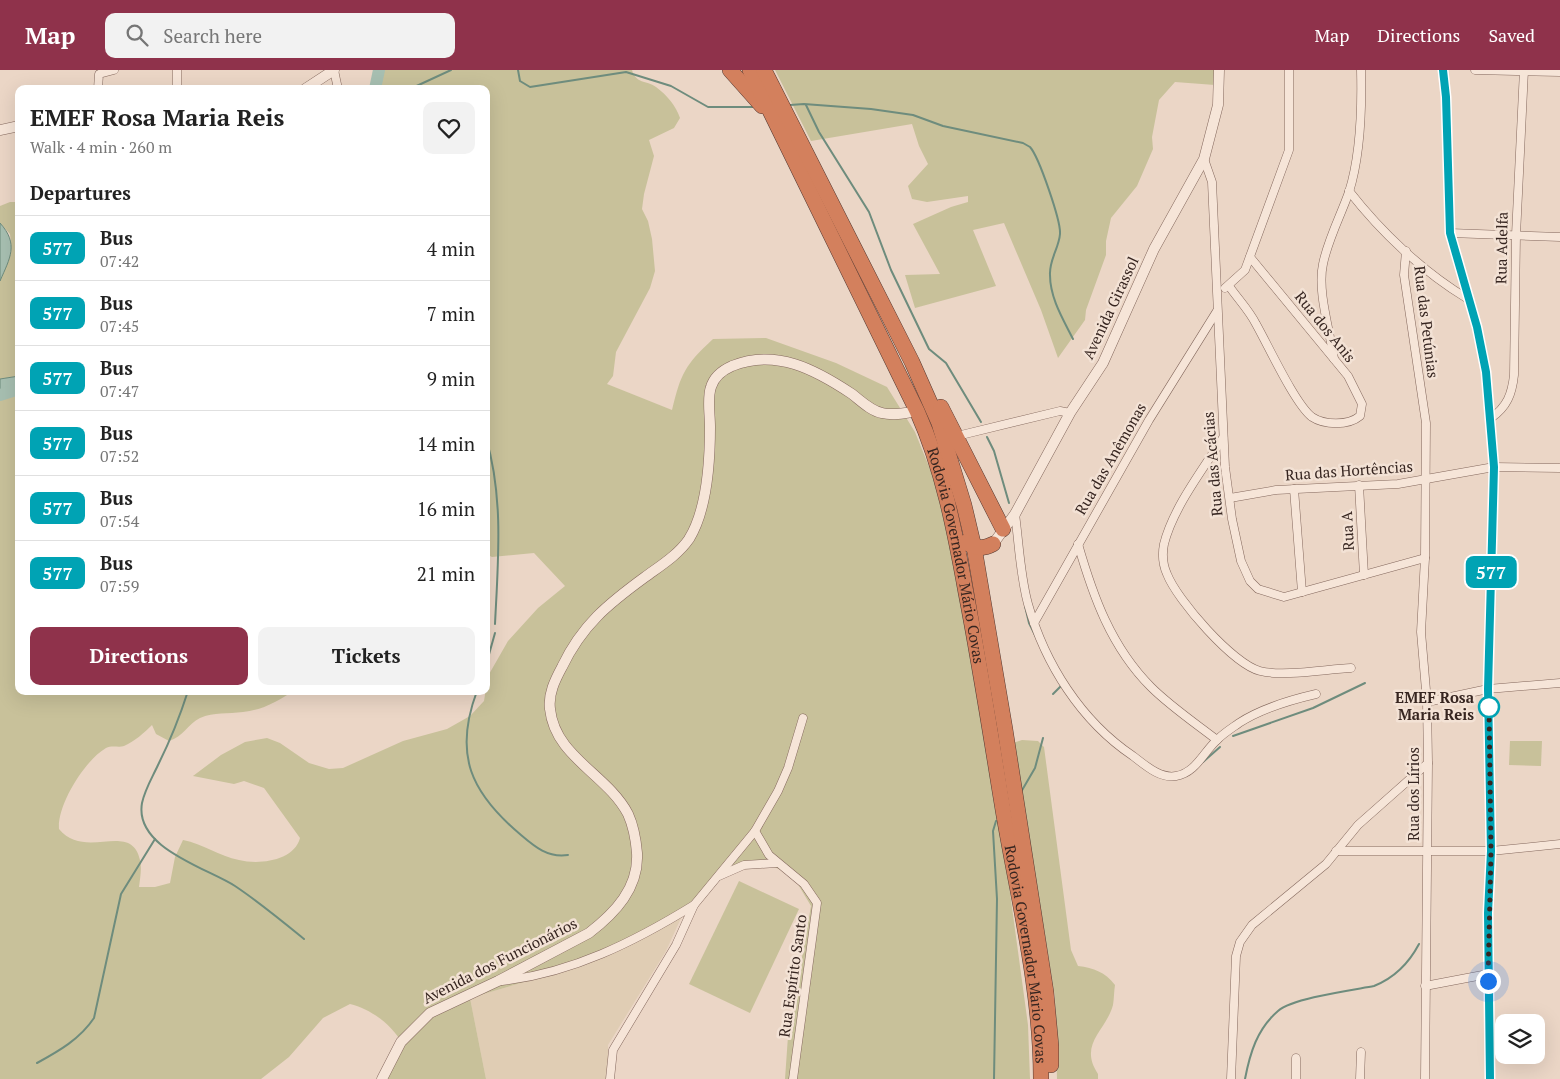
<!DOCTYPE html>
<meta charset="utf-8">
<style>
body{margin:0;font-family:"PT Serif",serif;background:#f2f2f2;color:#222;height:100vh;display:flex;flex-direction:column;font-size:19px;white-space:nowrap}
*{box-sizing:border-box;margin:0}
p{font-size:16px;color:#767676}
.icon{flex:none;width:28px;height:28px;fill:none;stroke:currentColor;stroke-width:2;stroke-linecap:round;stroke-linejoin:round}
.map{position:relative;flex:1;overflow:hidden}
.side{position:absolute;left:15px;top:15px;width:475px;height:610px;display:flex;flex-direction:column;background:#fff;border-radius:10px;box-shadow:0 5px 20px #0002}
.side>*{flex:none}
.badge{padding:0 10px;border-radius:8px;font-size:18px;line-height:32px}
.buttons{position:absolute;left:1495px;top:944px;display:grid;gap:10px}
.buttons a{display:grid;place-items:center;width:50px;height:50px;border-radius:10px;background:#fff;box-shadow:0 5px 20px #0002;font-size:25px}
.you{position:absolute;width:25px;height:25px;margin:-12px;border:4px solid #fff;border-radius:50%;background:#1a73e8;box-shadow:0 0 0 8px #1a73e833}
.map>.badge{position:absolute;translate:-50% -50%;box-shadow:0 0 0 2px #fff}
h2{padding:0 15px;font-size:19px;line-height:45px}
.round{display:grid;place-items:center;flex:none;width:52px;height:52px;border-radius:10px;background:#f2f2f2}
.overview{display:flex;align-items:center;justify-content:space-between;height:85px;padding:0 15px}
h1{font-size:24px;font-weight:800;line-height:38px}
.action{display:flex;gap:10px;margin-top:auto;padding:10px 15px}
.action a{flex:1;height:58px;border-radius:10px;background:#8f324b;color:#fff;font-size:20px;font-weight:800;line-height:58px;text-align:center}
.action a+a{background:#f2f2f2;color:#222}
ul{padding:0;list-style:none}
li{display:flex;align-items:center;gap:15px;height:65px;padding:0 15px;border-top:1px solid #e0e0e0}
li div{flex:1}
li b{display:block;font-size:19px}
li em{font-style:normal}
li .badge{min-width:55px;font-weight:700;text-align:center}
header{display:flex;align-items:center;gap:30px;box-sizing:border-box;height:70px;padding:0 25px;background:#8f324b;color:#fff}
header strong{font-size:24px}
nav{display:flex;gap:28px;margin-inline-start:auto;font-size:18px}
.search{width:350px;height:45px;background:#f2f2f2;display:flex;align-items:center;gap:12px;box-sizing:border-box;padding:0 18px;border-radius:10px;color:#767676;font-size:19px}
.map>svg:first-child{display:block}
.farmland{fill:#e0cdb4}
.green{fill:#c8c19a}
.water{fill:#a7bfb1;stroke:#6e8c7d}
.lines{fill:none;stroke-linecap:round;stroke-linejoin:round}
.stream{stroke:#6e8c7d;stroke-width:2}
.river{stroke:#a7bfb1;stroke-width:12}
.minor-casing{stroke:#84685d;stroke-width:9}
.tertiary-casing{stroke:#84685d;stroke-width:11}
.motorway-casing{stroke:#533831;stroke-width:16}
.minor{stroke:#f6e5d8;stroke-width:8}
.tertiary{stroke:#f6e5d8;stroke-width:10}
.motorway{stroke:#d3805d;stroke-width:15}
.line-casing{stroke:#fff;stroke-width:11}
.line{stroke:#00a3b4;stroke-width:8}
.walk{stroke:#362520;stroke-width:5;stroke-dasharray:0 9}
.stop-dot{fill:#fff;stroke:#00a3b4;stroke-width:2.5}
.labels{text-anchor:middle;stroke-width:5;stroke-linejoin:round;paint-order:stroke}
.street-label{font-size:15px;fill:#362520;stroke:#f3e2d5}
.stop-label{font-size:15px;font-weight:bold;fill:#362520;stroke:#f3e2d5;text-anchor:end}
</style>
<header>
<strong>Map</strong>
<div class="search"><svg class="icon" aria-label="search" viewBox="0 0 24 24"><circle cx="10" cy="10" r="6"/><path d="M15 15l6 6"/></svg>Search here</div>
<nav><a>Map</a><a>Directions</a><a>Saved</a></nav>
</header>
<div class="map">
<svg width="1560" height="1009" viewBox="0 0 1560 1009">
<rect width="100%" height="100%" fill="#ebd6c6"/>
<polygon class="farmland" points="682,846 666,881 608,975 608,1009 486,1009 470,928 541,907"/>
<g class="green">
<path d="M376,0H632C636,14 646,10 656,17C667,25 676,36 680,48L674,58L649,70L654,86L644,124L642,139L648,151L652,169L655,201L650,218L616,282L613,306L607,314L672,340C681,303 685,295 713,269L766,268L836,293L887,317L915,362L936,414L952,472L1002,764L1028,955L1030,1009H785L788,966L811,836L796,811L786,802L774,797L751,796L718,810L682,846L541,907L470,928L486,1009H386L402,973C392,955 371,939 350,934L323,948L289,987L261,1009H0V323H19V621H293C277,632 262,640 243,642C228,644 214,642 200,648C188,654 183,667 169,671L156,664L152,655C144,663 135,671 124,676C119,678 112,675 106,678C85,690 57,735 59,759C85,791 131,750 140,790C142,798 140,809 139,817H155L170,813L175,787L183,770C203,774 219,786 239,790C259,795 294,791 300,768L264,718L244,711L234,714L193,706L221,685L245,672L267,668L280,673L309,693L329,699L343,698L403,671L447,659L470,646L484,631L488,606L508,571L538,538L565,516L534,483L492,487L486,484V19H372Z"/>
<polygon points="775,0 1216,0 1215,15 1175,12 1159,30 1152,67 1153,79 1137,116 1111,148 1106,171 1106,185 1086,240 1085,250 1058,288 1041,240 1004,153 973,160 996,216 915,238 905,205 940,204 913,154 951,137 968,132 968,126 927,132 912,129 908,116 928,94 919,76 912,54 811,71"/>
<polygon points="10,132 19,132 19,306 0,309 0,211 11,182 11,172 10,164 0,153 0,136"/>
<path d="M1022,670L1038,671L1044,677L1071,880L1078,896C1094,898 1105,902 1115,915C1114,921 1114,929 1113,935C1106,961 1078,974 1098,1004V1009H1057L1055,927L1013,673Z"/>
<polygon points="1510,671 1542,671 1541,696 1509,695"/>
<polygon points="739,811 799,839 750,943 689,914"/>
</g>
<g class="water">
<path d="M0,153C19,174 10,188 0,211Z"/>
<polygon points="19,306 19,323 0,323 0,309"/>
</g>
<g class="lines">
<g class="stream">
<polyline points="518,0 520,11 530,17 626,2 671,16 708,37 755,37"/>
<polyline points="410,19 451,0"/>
<path d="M790,35L804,34L871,39L913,45L943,56L1023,73L1030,77C1039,87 1061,151 1060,164C1059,178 1049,190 1050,205C1050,228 1063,249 1073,269"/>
<polyline points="806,35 819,62 869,142 891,200 929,279 946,293 981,352"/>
<polyline points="987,367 994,381 1009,433"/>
<path d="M486,368C504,428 498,492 495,554"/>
<polyline points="1025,536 1029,553 1037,569"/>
<polyline points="486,595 495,563"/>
<path d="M188,621C180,646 170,671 158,695C152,708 145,719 142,733C134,778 207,798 235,816C259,832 282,851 304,869"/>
<path d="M477,621C453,685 471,723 521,765C535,777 548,788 568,785"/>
<polyline points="1053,624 1061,616"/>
<polyline points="1233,666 1313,638 1365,613"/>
<polyline points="1203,692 1220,677"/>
<polyline points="1021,722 1035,698 1043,668"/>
<path d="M37,993C59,981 80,969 94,948L121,824L155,769"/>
<polyline points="994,1009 997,829 993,761 996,751"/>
<path d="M1245,1009C1250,983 1257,959 1278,941C1293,928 1353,920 1374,916C1394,908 1409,893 1419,874"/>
</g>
<g class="river">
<polyline points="375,19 379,0"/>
<polyline points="0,325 19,319"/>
</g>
<defs>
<g id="minor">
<polyline points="177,0 177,19"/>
<polyline points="334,0 338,19"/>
<polyline points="1443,0 1446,27 1450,163 1477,257 1486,302 1494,397 1488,619 1491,781 1488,843 1490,1009"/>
<polyline points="1475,0 1560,2"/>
<polyline points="98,19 99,4 114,0"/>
<polyline points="1204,89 1212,112 1225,397 1232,449 1241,491 1250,511 1258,519 1284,527 1425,488"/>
<path d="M1349,121C1381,162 1423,202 1468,229"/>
<polyline points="1450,163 1560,167"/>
<polyline points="1406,181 1404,205 1426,353 1425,488 1421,562 1427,632 1428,693 1425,1009"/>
<path d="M1229,216C1238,229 1249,240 1256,254C1268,275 1295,334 1312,347C1324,355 1348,356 1360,346L1362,334L1348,306L1250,187"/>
<polyline points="1225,218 1245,200 1289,80 1289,0"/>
<path d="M1334,289C1330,261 1317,221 1323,194C1328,169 1341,145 1349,122C1361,84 1362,39 1361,0"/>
<path d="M1491,348C1507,337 1512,324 1514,305L1516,165L1524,0"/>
<polyline points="957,366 1060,341 1070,343"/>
<path d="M1223,368C1203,399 1173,438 1164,474C1162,484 1163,495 1167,504C1177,530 1233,594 1260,601C1283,607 1327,599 1351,598"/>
<polyline points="1359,415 1364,505"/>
<polyline points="1294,419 1302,522"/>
<polyline points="1230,428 1276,420 1398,414 1494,397 1560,398"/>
<path d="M1015,444C1019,473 1020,505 1028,534C1045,594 1081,651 1133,686C1145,695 1160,709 1176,706C1196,703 1204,681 1218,669C1224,663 1232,658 1239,653C1262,638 1290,630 1316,624"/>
<path d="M1078,474C1093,526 1111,577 1151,617C1170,636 1195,653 1217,670"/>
<polyline points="1034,553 1149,350 1217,241"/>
<polyline points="1427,632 1488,619 1560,613"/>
<polyline points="755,761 769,785 804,814 817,833 793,1009"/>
<polyline points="1336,781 1491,781 1560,774"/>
<polyline points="719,806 744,795 777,793"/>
<path d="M502,911C572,903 634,872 694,835"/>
<polyline points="1425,916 1488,904"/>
<polyline points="1296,988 1296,1009"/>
<polyline points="610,1009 613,980 676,875 694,835 755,761 778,721 788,698 803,648"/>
<polyline points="1231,1009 1236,886 1240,872 1252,855 1326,794 1358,755 1428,693"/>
<polyline points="1360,1009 1361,982"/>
</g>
<g id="tertiary">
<polyline points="305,19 334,0"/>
<polyline points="0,60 19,56"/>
<polyline points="993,474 1015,444 1070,343 1103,293 1154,179 1204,89 1218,35 1219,0"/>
<path d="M382,1009L401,972L430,943L498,911L589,863C615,843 639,818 637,783C636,771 633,755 628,744C607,704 555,687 550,639C548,624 555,610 562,597C582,555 608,534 645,507C660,496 678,485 689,469C707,440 710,391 710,357C710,344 707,328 711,317C714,307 723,300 732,296C776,278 816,300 852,324C861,331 871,341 882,343C893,346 906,343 917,341"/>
</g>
<g id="motorway">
<polyline points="730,0 762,36"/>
<path id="s1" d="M750,0L917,341C943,399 955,462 966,523C980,595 991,667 1003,740C1018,829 1041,918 1041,1009"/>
<polyline points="764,0 912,292 939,353 964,435 974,477 1005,659 1046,922 1051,976 1051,995"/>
<polyline points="941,337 1003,459"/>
<path d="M966,472C975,479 984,479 993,474"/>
</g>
</defs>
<use href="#minor" class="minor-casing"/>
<use href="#tertiary" class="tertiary-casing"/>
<use href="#motorway" class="motorway-casing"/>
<use href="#minor" class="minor"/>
<use href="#tertiary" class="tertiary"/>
<use href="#motorway" class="motorway"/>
</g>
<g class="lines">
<defs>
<polyline id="line" points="1443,0 1446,27 1450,163 1477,257 1486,302 1494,397 1488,619 1491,781 1488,843 1490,1009"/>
</defs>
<use href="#line" class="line-casing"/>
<use href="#line" class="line"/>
<polyline class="walk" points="1488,911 1491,781 1489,637"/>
</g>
<circle class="stop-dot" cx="1489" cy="637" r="10"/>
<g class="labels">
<g class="street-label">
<text transform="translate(1502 178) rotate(-89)" y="5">Rua Adelfa</text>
<text transform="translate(1111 238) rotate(-65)" y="5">Avenida Girassol</text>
<text transform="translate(1426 252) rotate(83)" y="5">Rua das Petúnias</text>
<text transform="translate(1325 257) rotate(51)" y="5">Rua dos Anis</text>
<text transform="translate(1111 389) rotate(-60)" y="5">Rua das Anêmonas</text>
<text transform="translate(1213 394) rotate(-95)" y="5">Rua das Acácias</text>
<text transform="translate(1349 401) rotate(-4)" y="5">Rua das Hortências</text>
<text transform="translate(1348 461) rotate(-93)" y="5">Rua A</text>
<text dy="5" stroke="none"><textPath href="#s1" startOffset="530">Rodovia Governador Mário Covas</textPath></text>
<text transform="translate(1414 724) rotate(-90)" y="5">Rua dos Lírios</text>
<text dy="5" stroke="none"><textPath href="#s1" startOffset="935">Rodovia Governador Mário Covas</textPath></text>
<text transform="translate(500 891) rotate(-27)" y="5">Avenida dos Funcionários</text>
<text transform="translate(793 906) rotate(-82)" y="5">Rua Espírito Santo</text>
</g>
<g class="stop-label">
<text x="1474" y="633">EMEF Rosa<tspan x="1474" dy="17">Maria Reis</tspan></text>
</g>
</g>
</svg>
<div class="buttons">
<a><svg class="icon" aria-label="layers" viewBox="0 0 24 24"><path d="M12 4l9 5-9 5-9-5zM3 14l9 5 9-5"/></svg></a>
</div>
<div class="you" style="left:1488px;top:911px"></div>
<b class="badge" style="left:1491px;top:502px;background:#00a3b4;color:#fff">577</b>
<section class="side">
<div class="overview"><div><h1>EMEF Rosa Maria Reis</h1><p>Walk · 4 min · 260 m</p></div><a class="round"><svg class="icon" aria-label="heart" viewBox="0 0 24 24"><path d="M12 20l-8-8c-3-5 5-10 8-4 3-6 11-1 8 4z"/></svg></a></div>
<h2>Departures</h2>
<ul>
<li><span class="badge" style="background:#00a3b4;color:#fff">577</span><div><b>Bus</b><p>07:42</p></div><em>4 min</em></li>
<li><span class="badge" style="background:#00a3b4;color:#fff">577</span><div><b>Bus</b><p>07:45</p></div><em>7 min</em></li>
<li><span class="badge" style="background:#00a3b4;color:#fff">577</span><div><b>Bus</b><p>07:47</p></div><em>9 min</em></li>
<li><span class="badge" style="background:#00a3b4;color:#fff">577</span><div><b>Bus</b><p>07:52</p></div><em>14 min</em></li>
<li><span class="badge" style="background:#00a3b4;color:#fff">577</span><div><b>Bus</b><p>07:54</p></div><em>16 min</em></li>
<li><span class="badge" style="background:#00a3b4;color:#fff">577</span><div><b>Bus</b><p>07:59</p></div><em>21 min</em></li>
</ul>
<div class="action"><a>Directions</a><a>Tickets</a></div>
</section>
</div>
